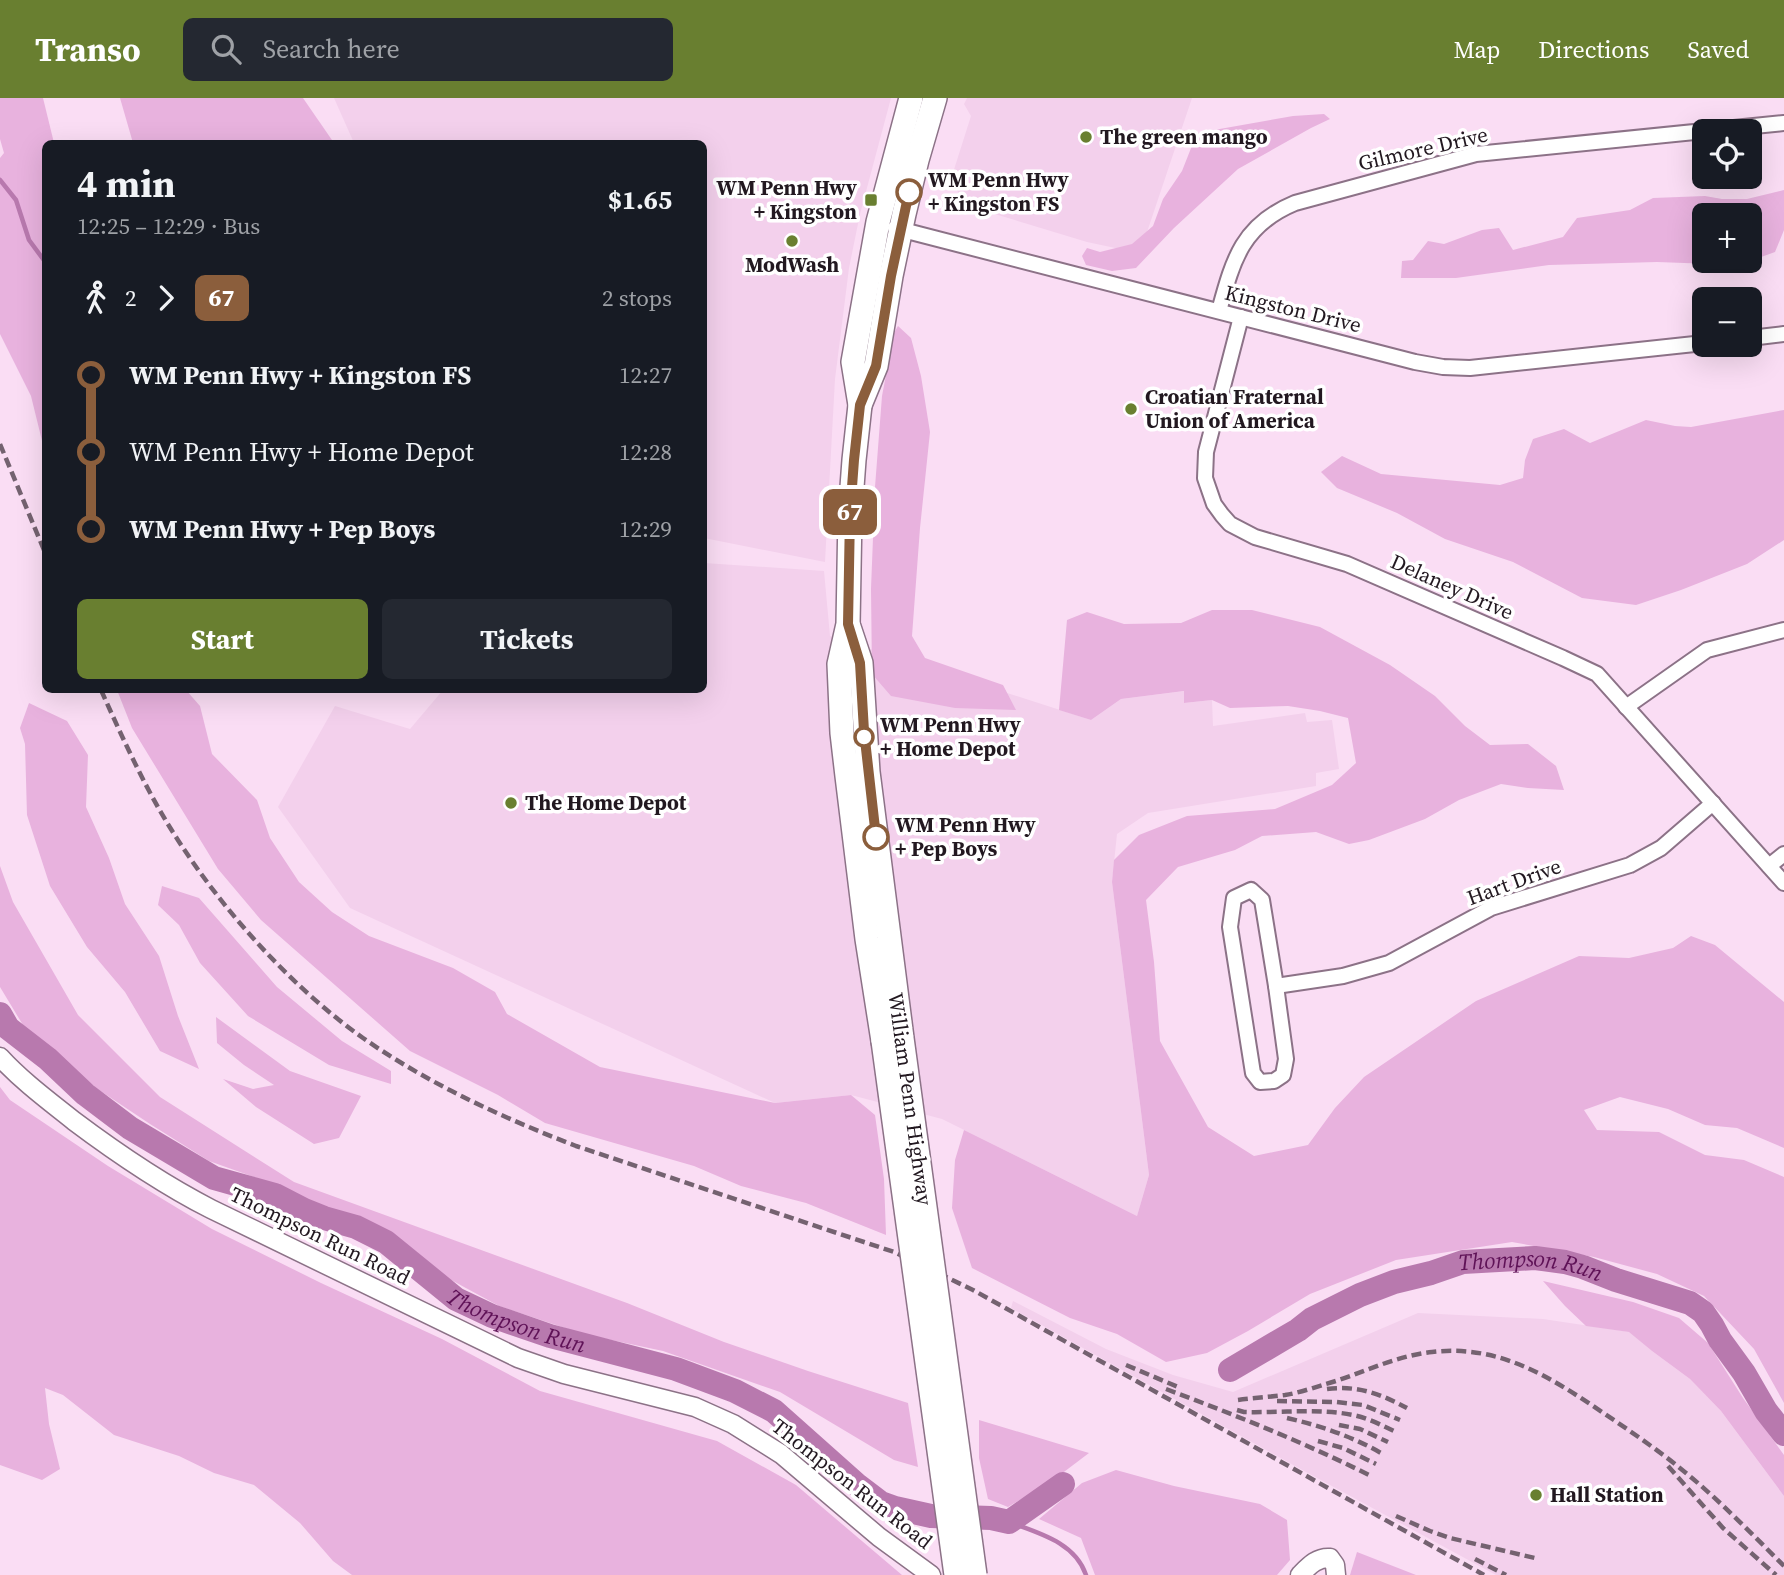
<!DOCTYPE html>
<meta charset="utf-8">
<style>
body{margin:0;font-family:"Source Serif 4",serif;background:#242831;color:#f1f3f6;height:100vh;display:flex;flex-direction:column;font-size:26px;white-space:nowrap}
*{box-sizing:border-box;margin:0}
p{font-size:23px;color:#9ea1a6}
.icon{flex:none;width:38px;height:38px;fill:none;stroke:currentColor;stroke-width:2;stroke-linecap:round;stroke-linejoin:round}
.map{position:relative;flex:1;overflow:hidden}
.side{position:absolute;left:42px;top:42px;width:665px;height:553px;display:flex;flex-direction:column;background:#171b24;border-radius:10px;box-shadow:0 7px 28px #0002}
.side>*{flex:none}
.badge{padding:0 14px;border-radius:10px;font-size:24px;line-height:46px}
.buttons{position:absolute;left:1692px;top:21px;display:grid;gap:14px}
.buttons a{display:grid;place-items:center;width:70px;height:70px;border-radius:10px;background:#171b24;box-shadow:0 7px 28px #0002;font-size:35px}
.map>.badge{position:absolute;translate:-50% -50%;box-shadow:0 0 0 4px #fff}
.legs{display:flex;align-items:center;gap:10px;height:77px;padding:0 35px;font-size:23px}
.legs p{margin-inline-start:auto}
.head{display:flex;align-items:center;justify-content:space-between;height:119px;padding:0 35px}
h1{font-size:38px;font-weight:700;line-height:52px}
.action{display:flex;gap:14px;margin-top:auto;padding:14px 35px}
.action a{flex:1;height:80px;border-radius:10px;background:#697f30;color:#fff;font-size:28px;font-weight:700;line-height:80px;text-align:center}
.action a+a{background:#242831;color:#f1f3f6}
ul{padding:0 35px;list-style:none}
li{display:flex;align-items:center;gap:24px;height:77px;font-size:26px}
li i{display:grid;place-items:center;width:10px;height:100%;margin:0 9px;background:currentColor}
li i::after{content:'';width:18px;height:18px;margin:-9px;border:5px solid;border-radius:50%;background:#171b24}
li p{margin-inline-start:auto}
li:first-child i{background:linear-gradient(#0000 50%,currentColor 0)}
li:last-child i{background:linear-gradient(currentColor 50%,#0000 0)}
header{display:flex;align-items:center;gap:42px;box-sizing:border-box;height:98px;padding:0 35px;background:#697f30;color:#fff}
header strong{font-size:33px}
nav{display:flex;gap:38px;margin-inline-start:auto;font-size:24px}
.search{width:490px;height:63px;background:#242831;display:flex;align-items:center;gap:18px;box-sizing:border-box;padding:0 24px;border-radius:10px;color:#9ea1a6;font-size:26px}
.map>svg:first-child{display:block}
.built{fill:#f3d0ec}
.green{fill:#e8b2de;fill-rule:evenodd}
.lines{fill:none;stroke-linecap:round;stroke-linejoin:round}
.stream{stroke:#b879ae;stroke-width:4.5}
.river{stroke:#b879ae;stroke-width:24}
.minor-casing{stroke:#8c7287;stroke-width:18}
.tertiary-casing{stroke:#8c7287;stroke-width:21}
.trunk-casing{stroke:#8c7287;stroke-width:26}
.minor{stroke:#fff;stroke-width:14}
.tertiary{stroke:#fff;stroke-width:18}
.trunk{stroke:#fff;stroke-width:23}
.rail{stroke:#746270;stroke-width:4.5;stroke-dasharray:10 5;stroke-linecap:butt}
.trunk-bridge-casing{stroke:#8c7287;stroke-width:26;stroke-linecap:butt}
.trunk-bridge{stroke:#fff;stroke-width:23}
.line-1-casing{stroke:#fff;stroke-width:16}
.line-1{stroke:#8b5e3c;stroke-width:10}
.poi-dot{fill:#697f30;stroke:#fff;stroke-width:2.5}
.stop-1-dot{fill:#fff;stroke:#8b5e3c;stroke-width:3.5}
.labels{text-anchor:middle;stroke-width:7;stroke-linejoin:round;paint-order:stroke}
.poi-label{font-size:21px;font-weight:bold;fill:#221820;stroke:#fff;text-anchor:start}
.street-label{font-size:21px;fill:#221820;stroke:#fff}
.stop-label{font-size:21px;font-weight:bold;fill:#221820;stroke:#fff;text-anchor:start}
.water-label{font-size:23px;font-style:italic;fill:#5f1257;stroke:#fff}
</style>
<header>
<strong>Transo</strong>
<div class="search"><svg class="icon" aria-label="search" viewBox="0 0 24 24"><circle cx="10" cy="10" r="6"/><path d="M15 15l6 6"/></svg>Search here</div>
<nav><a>Map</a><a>Directions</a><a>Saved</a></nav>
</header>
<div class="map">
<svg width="1784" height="1477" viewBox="0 0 1784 1477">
<rect width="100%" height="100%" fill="#faddf4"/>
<g class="built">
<polygon points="334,0 891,0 860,116 849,170 835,281 825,464 704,440 704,46 354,45"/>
<polygon points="967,0 1192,0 1142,149 1134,154 1087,144 965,107 951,81 971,18 964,6"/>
<polygon points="704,465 824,473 830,538 1091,622 1121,601 1185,593 1185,605 1212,602 1213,628 1305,615 1307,624 1332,622 1339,671 1316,675 1316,688 1148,715 1117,736 1112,784 1149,1077 1137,1118 942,1021 851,997 775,1005 350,810 278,709 335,608 410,631 443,592 704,592"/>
<polygon points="1013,1203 1106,1251 1173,1277 1233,1294 1418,1215 1543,1221 1630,1234 1652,1253 1690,1281 1721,1313 1784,1398 1784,1477 1496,1477 1295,1368 1011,1210"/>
</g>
<g class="green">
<polygon points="0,0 43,0 54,45 46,46 45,355 31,298 0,236 0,60 4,55 0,41"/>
<polygon points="120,0 303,0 334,45 133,45"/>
<polygon points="1324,16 1330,21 1311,30 1238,71 1174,130 1136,170 1112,173 1086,167 1082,158 1087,150 1100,154 1132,146 1153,128 1163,101 1182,73 1197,35 1293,18"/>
<path d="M1784,92V132L1775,154L1739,167L1657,164L1549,167L1456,180H1401L1402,163L1413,162L1428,143L1444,146L1482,132L1499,130L1513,152L1563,139L1577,120L1630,112L1653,100L1705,98L1722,101H1747ZM1704,117H1750V163H1704Z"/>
<polygon points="898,228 911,240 921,278 930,334 920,430 912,538 925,560 1003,587 1016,612 955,610 891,598 872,576 871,491 875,389 882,298 894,235"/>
<polygon points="1784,312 1784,442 1747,466 1681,492 1636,507 1582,500 1513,464 1445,441 1397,415 1337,390 1321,374 1342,358 1381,376 1500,387 1523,380 1525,362 1533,341 1564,331 1590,345 1646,322 1675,328 1691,329"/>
<polygon points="1212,512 1252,512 1320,529 1390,567 1435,598 1465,628 1490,647 1528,646 1556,668 1564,692 1528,690 1501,686 1459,702 1425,721 1369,742 1349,746 1316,734 1262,738 1235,752 1178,769 1146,802 1154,864 1160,943 1208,1029 1254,1058 1308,1047 1335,1010 1364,979 1476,903 1579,858 1629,860 1673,850 1691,838 1715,847 1784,904 1784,1050 1737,1030 1705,1027 1668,1011 1620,999 1584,1012 1597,1032 1659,1034 1705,1057 1744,1062 1784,1079 1784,1305 1754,1251 1704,1198 1657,1176 1594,1159 1512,1144 1396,1162 1310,1196 1248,1233 1207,1255 1166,1264 1117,1236 1070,1220 972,1170 952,1110 955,1062 964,1032 1137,1118 1149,1077 1112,784 1114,762 1139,737 1187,718 1275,711 1332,687 1356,665 1348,620 1320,613 1288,608 1230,610 1212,602 1184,605 1184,593 1121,601 1091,622 1059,612 1067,522 1087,514 1124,526 1181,525"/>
<polygon points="117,592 186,592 200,608 212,656 257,702 270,740 299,784 332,814 369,838 453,870 495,894 507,916 600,969 775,1005 851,997 875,1017 884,1081 886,1137 806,1105 741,1088 694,1068 545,1025 498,997 410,953 261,822 218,771 132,630"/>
<polygon points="29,605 67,623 88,657 86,709 109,760 125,806 159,858 178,918 199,971 160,953 125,894 87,849 50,788 27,717 25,646 20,630"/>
<polygon points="0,768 13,804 78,917 160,999 294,1084 627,1205 724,1244 808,1273 908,1305 918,1369 894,1362 780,1294 663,1253 583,1236 499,1208 442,1177 395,1138 310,1104 265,1083 209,1063 150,1026 99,992 29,937 0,889"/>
<polygon points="162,788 199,800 277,889 342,943 391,973 391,986 329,967 248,918 200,865 179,827 158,807"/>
<polygon points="216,919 290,973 361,998 339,1040 314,1046 256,1009 223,981 253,991 274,987 244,967 217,945"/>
<polygon points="0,989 10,1002 108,1068 212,1131 321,1185 442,1241 540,1293 717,1343 796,1387 902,1477 352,1477 333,1463 300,1425 254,1387 214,1375 179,1358 114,1337 63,1297 45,1290 49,1326 60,1371 42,1382 0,1367"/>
<polygon points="1543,1183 1633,1204 1679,1220 1708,1245 1743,1300 1784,1357 1784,1398 1721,1313 1690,1281 1652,1253 1629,1234 1586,1228 1565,1208"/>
<polygon points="979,1322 1089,1355 1052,1383 1008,1409 988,1401 979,1360"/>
<polygon points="1116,1372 1174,1388 1260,1406 1287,1422 1290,1462 1277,1477 1095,1477 1081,1440 1039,1421 1082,1385"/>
<polygon points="1357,1454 1416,1477 1350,1477"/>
</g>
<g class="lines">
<g class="stream">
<polyline points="0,82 16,102 29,142 46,165"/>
<path d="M1009,1424C1038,1435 1075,1444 1086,1477"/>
</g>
<g class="river">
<path id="s1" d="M0,916L8,930L48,961L85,996L130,1030L214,1080L275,1097L304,1112L324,1120L356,1129L386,1144L456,1201L492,1218L550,1238L676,1271L735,1293L774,1313L856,1386L881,1405L895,1410L931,1418L991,1420L1009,1424L1063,1386"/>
<path id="s2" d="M1230,1272L1298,1232L1312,1221L1360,1197L1394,1184L1431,1175L1463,1164L1535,1160L1565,1164L1583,1169L1616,1182L1690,1205L1703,1214L1712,1227L1720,1242L1744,1275L1766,1313L1784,1336"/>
</g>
<defs>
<g id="minor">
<polyline points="895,130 1415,264 1443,269 1470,270 1704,245"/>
<path d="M1219,213C1233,162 1242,127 1295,105L1476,56L1784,25"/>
<polyline points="1241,219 1206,354 1205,380 1214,406 1222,417 1230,426 1255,439 1347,466 1563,560 1597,576 1784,785"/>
<polyline points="1750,240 1784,236"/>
<polyline points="1626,609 1707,552 1784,532"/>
<polyline points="1769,768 1784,756"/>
<polygon points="1251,792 1262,802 1276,888 1286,961 1283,977 1274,983 1260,984 1253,975 1230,829 1234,800"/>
<polyline points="1276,888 1343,878 1389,865 1491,810 1630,767 1661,750 1713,705"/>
</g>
<g id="tertiary">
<path d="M0,959C22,983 49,1003 74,1023C118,1056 162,1086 211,1111L518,1260L564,1276L695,1309L733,1326L781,1356L879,1439L931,1477"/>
<path d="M1300,1477C1309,1468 1317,1459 1330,1460L1335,1467L1336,1477"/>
</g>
<g id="trunk">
<polyline points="860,307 876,268 891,178 904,116 917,62 935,0"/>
<polyline points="849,529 861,565 868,674 902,940"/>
<polyline points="883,943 867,841 847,678 842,635 839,566 848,526 850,416 854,362 860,307 853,264 878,124 911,0"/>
</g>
</defs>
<use href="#minor" class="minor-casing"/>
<use href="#tertiary" class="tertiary-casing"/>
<use href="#trunk" class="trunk-casing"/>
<use href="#minor" class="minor"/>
<use href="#tertiary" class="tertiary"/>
<use href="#trunk" class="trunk"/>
<g class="rail">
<polyline points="0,346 46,457"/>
<path d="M101,592C119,632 137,672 159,711C207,795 284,884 363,940C429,986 501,1019 576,1048L894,1154L973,1192L1484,1477"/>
<polyline points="1126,1267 1178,1289"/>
<path d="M1166,1291C1235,1317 1303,1344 1369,1377"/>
<path d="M1327,1291C1357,1287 1381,1296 1407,1310"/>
<path d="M1238,1302C1253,1300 1269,1299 1285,1297C1298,1295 1313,1290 1326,1286C1361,1276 1394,1258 1432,1254C1499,1246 1550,1279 1602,1314C1633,1335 1664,1356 1692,1380C1724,1407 1754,1438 1784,1468"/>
<polyline points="1277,1303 1336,1304 1363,1307 1400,1322"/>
<path d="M1237,1312L1244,1314C1280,1315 1318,1310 1353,1317C1368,1320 1381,1327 1394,1333"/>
<path d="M1287,1320C1321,1328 1351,1338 1381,1355"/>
<polyline points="1339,1327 1360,1331 1388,1344"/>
<polyline points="1318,1343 1343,1350 1376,1366"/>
<polyline points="1668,1368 1723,1430 1776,1477"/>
<polyline points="1396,1418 1430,1433 1450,1440 1539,1461"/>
<polyline points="1475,1461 1506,1477"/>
</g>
<defs>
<g id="trunk-bridge">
<polyline points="902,940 975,1477"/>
<polyline points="883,943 956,1477"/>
</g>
</defs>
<use href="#trunk-bridge" class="trunk-bridge-casing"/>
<use href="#trunk-bridge" class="trunk-bridge"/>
</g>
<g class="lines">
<defs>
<polyline id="line-1" points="876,739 864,633 860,565 848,526 850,416 854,362 860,307 876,268 891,178 909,94"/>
</defs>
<use href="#line-1" class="line-1-casing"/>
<use href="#line-1" class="line-1"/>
</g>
<g class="poi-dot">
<circle cx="1086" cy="39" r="7"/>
<rect x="864" y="95" width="14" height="14" rx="3.5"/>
<circle cx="792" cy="143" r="7"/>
<circle cx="1131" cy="311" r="7"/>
<circle cx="511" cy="705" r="7"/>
<circle cx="1536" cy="1397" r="7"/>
</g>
<g class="stop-1-dot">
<circle cx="909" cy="94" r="12"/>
<circle cx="864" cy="639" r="9"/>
<circle cx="876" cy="739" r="12"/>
</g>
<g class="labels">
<g class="poi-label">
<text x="1100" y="46">The green mango</text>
<text x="857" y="97" text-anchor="end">WM Penn Hwy<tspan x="857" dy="24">+ Kingston</tspan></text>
<text x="792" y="174" text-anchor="middle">ModWash</text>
<text x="1145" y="306">Croatian Fraternal<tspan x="1145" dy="24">Union of America</tspan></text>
<text x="525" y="712">The Home Depot</text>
<text x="1550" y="1404">Hall Station</text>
</g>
<g class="street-label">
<text transform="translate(1423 51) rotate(-13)" y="7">Gilmore Drive</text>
<text transform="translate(1293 211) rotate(14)" y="7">Kingston Drive</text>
<text transform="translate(1452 489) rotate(24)" y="7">Delaney Drive</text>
<text transform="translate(1514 784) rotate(-20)" y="7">Hart Drive</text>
<text transform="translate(910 1001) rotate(82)" y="7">William Penn Highway</text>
<text transform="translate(320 1138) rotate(26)" y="7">Thompson Run Road</text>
<text transform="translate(852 1386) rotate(38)" y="7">Thompson Run Road</text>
</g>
<g class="stop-label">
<text x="928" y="89">WM Penn Hwy<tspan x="928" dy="24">+ Kingston FS</tspan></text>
<text x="880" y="634">WM Penn Hwy<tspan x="880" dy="24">+ Home Depot</tspan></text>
<text x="895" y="734">WM Penn Hwy<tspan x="895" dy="24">+ Pep Boys</tspan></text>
</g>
<g class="water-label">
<text dy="8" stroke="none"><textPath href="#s2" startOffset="327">Thompson Run</textPath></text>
<text dy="8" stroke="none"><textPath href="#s1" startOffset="611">Thompson Run</textPath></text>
</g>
</g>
</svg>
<div class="buttons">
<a><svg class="icon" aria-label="locate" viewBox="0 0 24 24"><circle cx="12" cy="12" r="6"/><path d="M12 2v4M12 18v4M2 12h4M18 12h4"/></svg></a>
<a>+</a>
<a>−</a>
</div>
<b class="badge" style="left:850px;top:414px;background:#8b5e3c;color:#fff">67</b>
<section class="side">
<div class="head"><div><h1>4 min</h1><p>12:25 – 12:29 · Bus</p></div><b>$1.65</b></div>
<div class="legs"><svg class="icon" aria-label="walk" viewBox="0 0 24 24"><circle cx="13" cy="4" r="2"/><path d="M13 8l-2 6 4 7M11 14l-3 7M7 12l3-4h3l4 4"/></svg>2<svg class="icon" aria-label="forward" viewBox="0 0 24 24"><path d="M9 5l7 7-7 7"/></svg><b class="badge" style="background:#8b5e3c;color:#fff">67</b><p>2 stops</p></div>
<ul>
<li><i style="color:#8b5e3c"></i><b>WM Penn Hwy + Kingston FS</b><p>12:27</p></li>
<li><i style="color:#8b5e3c"></i><span>WM Penn Hwy + Home Depot</span><p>12:28</p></li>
<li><i style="color:#8b5e3c"></i><b>WM Penn Hwy + Pep Boys</b><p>12:29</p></li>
</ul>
<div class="action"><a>Start</a><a>Tickets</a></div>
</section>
</div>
